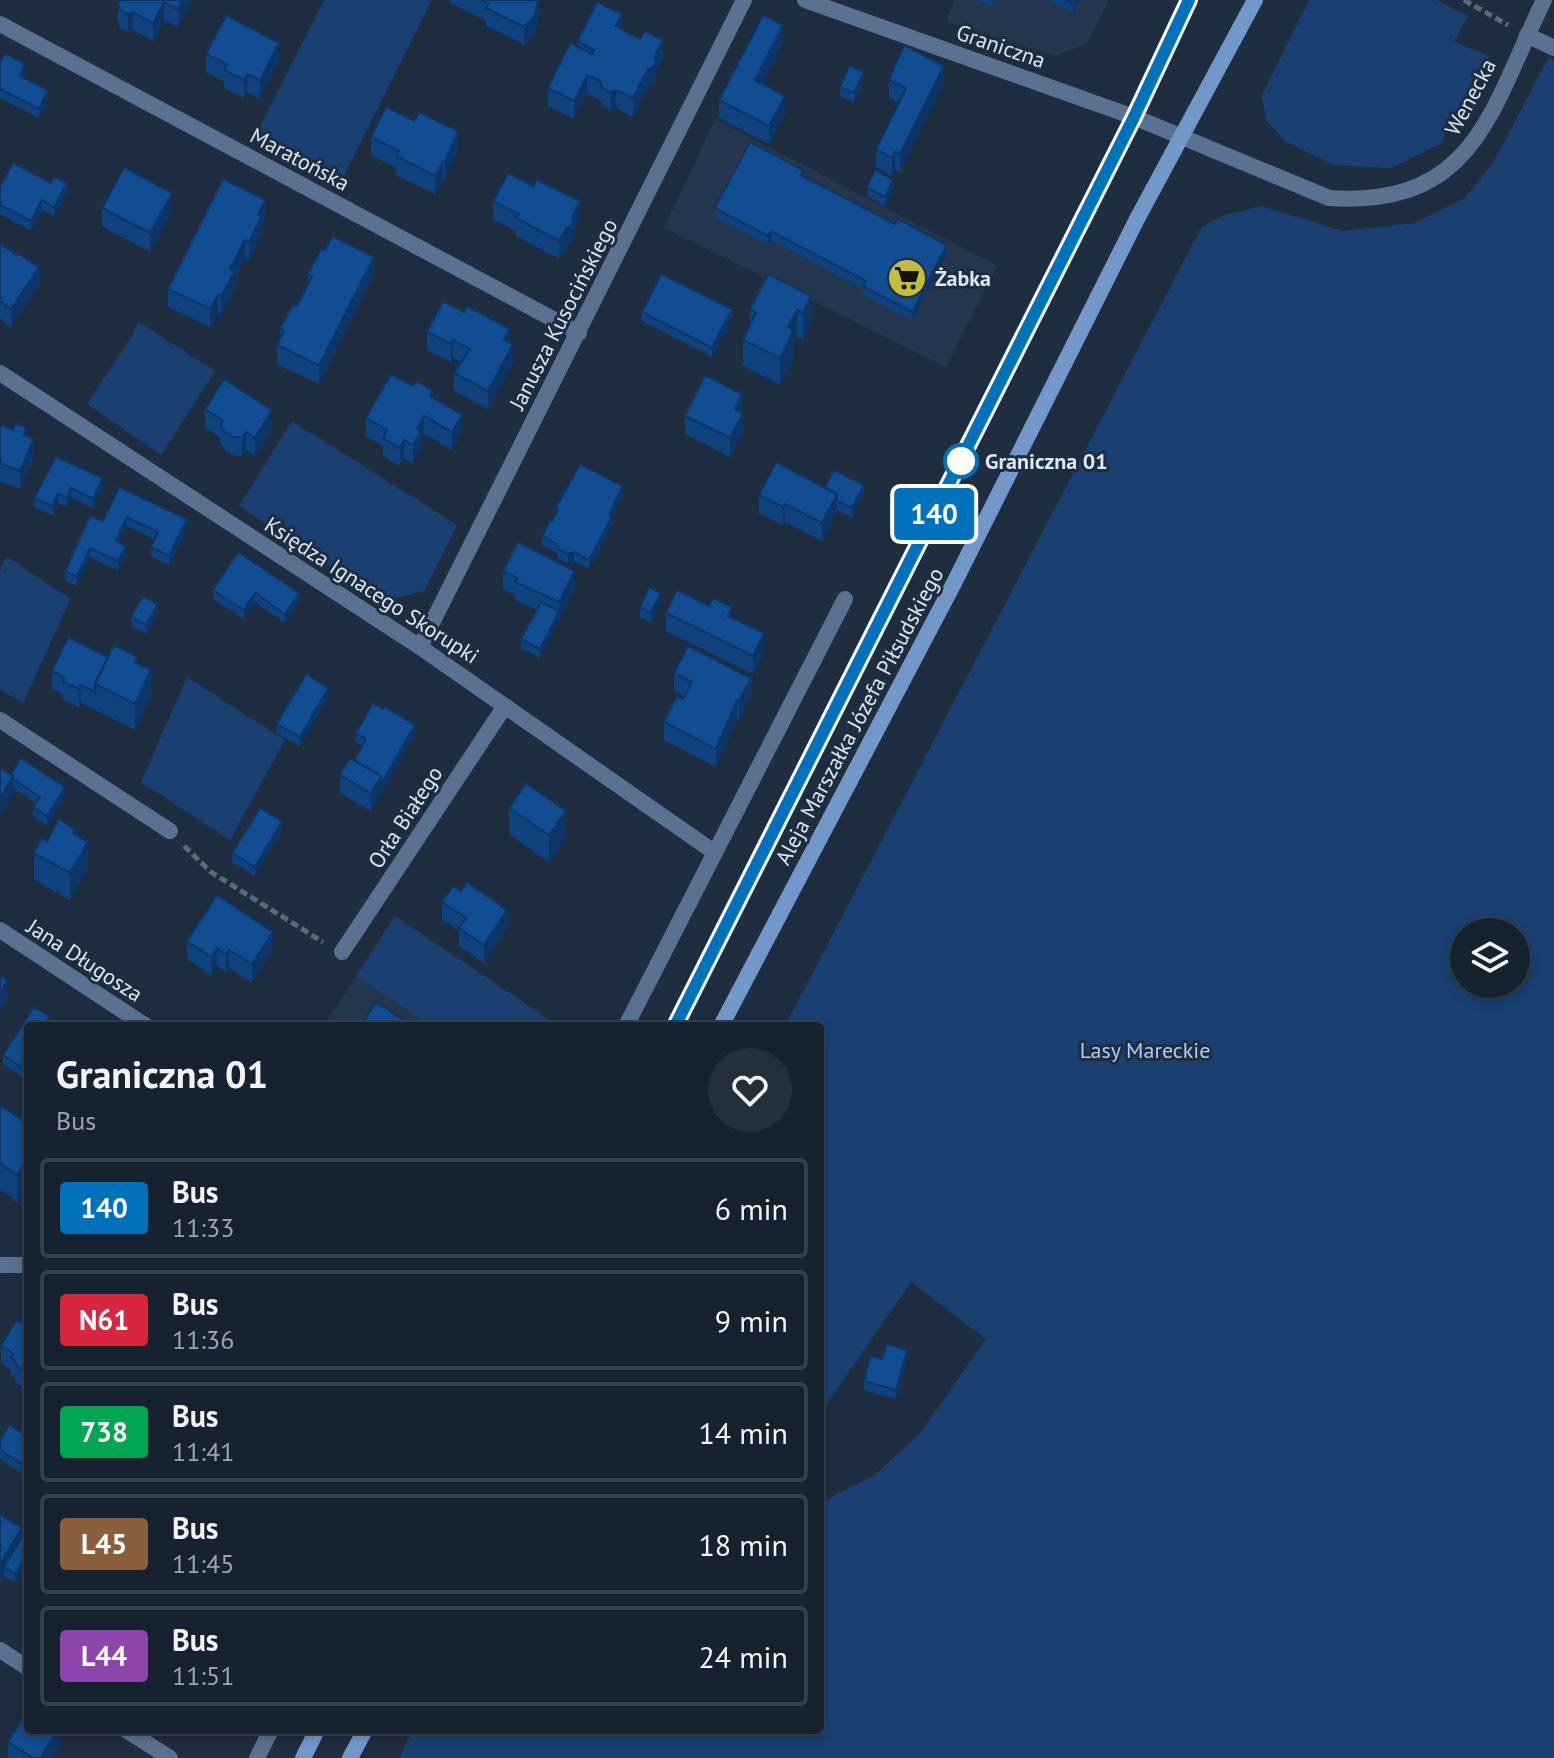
<!DOCTYPE html>
<meta charset="utf-8">
<style>
body{margin:0;font-family:"PT Sans",sans-serif;background:#242f3c;color:#f1f3f6;height:100vh;display:flex;flex-direction:column;font-size:30px;white-space:nowrap}
*{box-sizing:border-box;margin:0}
p{font-size:26px;color:#9ea4ab}
.icon{flex:none;width:44px;height:44px;fill:none;stroke:currentColor;stroke-width:2;stroke-linecap:round;stroke-linejoin:round}
.map{position:relative;flex:1;overflow:hidden}
.side{position:absolute;left:24px;top:1022px;width:800px;height:712px;display:flex;flex-direction:column;background:#172230;border-radius:8px;box-shadow:0 4px 12px #0003,0 0 0 2px #363f4c}
.side>*{flex:none}
.badge{padding:0 16px;border-radius:6px;font-size:28px;line-height:52px}
.tools{position:absolute;left:1450px;top:918px;display:grid;gap:16px}
.tools a{display:grid;place-items:center;width:80px;height:80px;border-radius:50%;background:#172230;box-shadow:0 4px 12px #0003,0 0 0 2px #363f4c;font-size:40px}
.map>.badge{position:absolute;translate:-50% -50%;box-shadow:0 0 0 4px #fff}
.round{display:grid;place-items:center;flex:none;width:84px;height:84px;border-radius:42px;background:#242f3c}
.headline{display:flex;align-items:center;justify-content:space-between;height:136px;padding:0 32px}
h1{font-size:38px;font-weight:700;line-height:60px}
ul{padding:0;list-style:none}
li{display:flex;align-items:center;gap:24px;height:100px;margin:0 16px 12px;padding:0 16px;border:4px solid #363f4c;border-radius:8px}
li div{flex:1}
li b{display:block;font-size:30px}
li em{font-style:normal}
li .badge{min-width:88px;font-weight:700;text-align:center}
.map>svg:first-child{display:block}
.built{fill:#24374f}
.green{fill:#194071;fill-rule:evenodd}
.lines{fill:none;stroke-linecap:round;stroke-linejoin:round}
.path{stroke:#5d697a;stroke-width:5;stroke-dasharray:8 4;stroke-linecap:butt}
.minor{stroke:#5a7191;stroke-width:16}
.secondary{stroke:#7298ca;stroke-width:16}
.wall{fill:#10427d}
.shaded-wall{fill:#0d3666}
.building{fill:#134d91;stroke:#0d3666;stroke-width:2}
.line-casing{stroke:#fff;stroke-width:18}
.line{stroke:#0072bc;stroke-width:12}
.stop-dot{fill:#fff;stroke:#0072bc;stroke-width:4}
.labels{text-anchor:middle;stroke-width:6;stroke-linejoin:round;paint-order:stroke}
.street-label{font-size:22px;fill:#dee7f4;stroke:#1f2d40}
.poi-label{font-size:22px;font-weight:bold;fill:#dee7f4;stroke:#1f2d40;text-anchor:start}
.stop-label{font-size:22px;font-weight:bold;fill:#dee7f4;stroke:#1f2d40;text-anchor:start}
.park-label{font-size:22px;fill:#afccf2;stroke:#1f2d40}
</style>
<div class="map">
<svg width="1554" height="1758" viewBox="0 0 1554 1758">
<rect width="100%" height="100%" fill="#1f2d40"/>
<g class="built">
<polygon points="955,0 1109,0 1087,43 1056,56 946,22"/>
<polygon points="715,119 997,266 946,367 664,228"/>
<polygon points="356,976 431,1026 324,1026"/>
</g>
<g class="green">
<polygon points="324,0 432,0 341,182 255,137"/>
<polygon points="1309,0 1437,0 1468,16 1454,41 1490,57 1441,143 1391,168 1333,165 1286,142 1266,120 1262,95"/>
<path d="M1549,57L1554,60V1758H399L413,1730H820V1503L876,1474L921,1432L986,1339L911,1282L820,1414V1026H785L1201,228L1222,216L1261,206L1343,231L1414,223L1464,199L1493,163ZM1464,932H1516V984H1464Z"/>
<polygon points="138,321 215,371 161,455 87,404 132,336"/>
<polygon points="292,421 457,525 424,591 382,601 239,506"/>
<polygon points="6,556 70,599 23,704 0,689 0,571"/>
<polygon points="187,677 285,740 230,840 141,782"/>
<polygon points="395,916 559,1026 431,1026 356,976"/>
</g>
<g class="lines">
<g class="path">
<polyline points="1464,0 1508,25"/>
<polyline points="184,846 211,872 323,942"/>
</g>
<g class="minor">
<path d="M805,0L1134,117L1329,198C1476,208 1491,108 1544,0"/>
<polyline points="0,24 579,333"/>
<polyline points="1527,35 1554,48"/>
<polyline points="0,373 420,647 714,852"/>
<polyline points="420,647 744,0"/>
<polyline points="0,720 170,831"/>
<polyline points="0,930 146,1026"/>
<polyline points="342,952 505,706"/>
<polyline points="626,1026 845,599"/>
<polyline points="0,1265 28,1265"/>
<polyline points="0,1650 28,1668"/>
<polyline points="126,1730 170,1758"/>
<polyline points="257,1758 271,1730"/>
</g>
<g class="secondary">
<polyline points="675,1026 1134,117 1189,0"/>
<polyline points="721,1026 954,583 1137,219 1255,0"/>
<polyline points="303,1758 317,1730"/>
<polyline points="350,1758 365,1730"/>
</g>
</g>
<g class="wall">
<polygon points="192,0 178,27 164,20 153,41 133,30 128,32 120,28 118,21 118,3"/>
<polygon points="450,0 539,0 538,26 535,34 524,45 486,26 486,20 450,3"/>
<polygon points="977,0 994,0 991,7"/>
<polygon points="1048,0 1080,0 1073,13"/>
<polygon points="622,29 663,58 656,72 656,83 648,87 633,117 616,108 610,110 602,105 600,100 587,93 574,119 548,106 548,88 577,47 577,41"/>
<polygon points="783,43 762,84 785,114 769,144 719,118 719,100"/>
<polygon points="206,54 279,61 260,99 247,92 244,98 224,88 224,81 206,72"/>
<polygon points="0,62 25,73 23,78 48,100 39,118 0,98"/>
<polygon points="889,80 944,84 900,172 895,170 892,176 876,167 876,149 899,103 889,98"/>
<polygon points="864,82 854,102 840,96 840,87"/>
<polygon points="371,137 458,149 445,180 443,179 435,194 396,175 396,167 371,155"/>
<polygon points="803,176 947,254 912,321 863,295 863,289 771,240 768,245 715,217 715,208"/>
<polygon points="0,186 67,193 54,216 42,210 31,231 0,214"/>
<polygon points="867,187 893,189 885,206 867,196"/>
<polygon points="493,201 580,219 573,232 572,244 566,247 559,259 516,236 516,231 493,219"/>
<polygon points="102,208 172,211 150,252 102,226"/>
<polygon points="266,218 262,225 262,234 249,260 245,258 235,279 235,290 221,315 218,313 210,327 168,307 168,289"/>
<polygon points="0,243 39,285 11,327 0,319"/>
<polygon points="308,274 374,275 319,384 277,364 277,345 280,339 280,329 297,306 308,285"/>
<polygon points="768,274 811,323 803,340 797,337 794,342 794,357 780,385 743,366 743,340 750,324 750,310"/>
<polygon points="642,312 732,318 712,357 642,321"/>
<polygon points="427,332 510,343 513,363 488,409 454,391 454,373 461,362 453,358 451,362 427,350"/>
<polygon points="433,398 462,433 452,450 424,434 421,439 421,450 413,463 404,458 400,466 383,456 383,446 366,436 366,418"/>
<polygon points="205,409 272,428 255,456 246,450 242,456 233,455 225,450 220,442 220,438 205,427"/>
<polygon points="742,412 743,431 730,457 685,434 685,416"/>
<polygon points="0,425 34,457 20,489 0,481"/>
<polygon points="56,457 103,487 93,508 71,497 67,507 58,503 53,515 34,507 34,498"/>
<polygon points="119,487 187,528 169,565 151,556 151,547 154,539 127,526 119,543 126,555 118,571 90,557 77,586 65,580 65,571 103,521"/>
<polygon points="825,487 864,494 852,517 837,510 822,541 785,522 783,525 759,513 759,495"/>
<polygon points="623,496 612,518 612,526 589,569 574,561 568,563 559,559 557,553 542,545 542,536 552,521 555,514 555,509"/>
<polygon points="238,552 299,602 285,623 255,602 244,619 213,599 213,590"/>
<polygon points="503,571 575,589 540,658 521,648 521,639 537,610 515,600 515,595 503,589"/>
<polygon points="661,602 651,622 640,617 640,608"/>
<polygon points="158,613 146,634 131,626 131,617"/>
<polygon points="666,613 732,618 764,651 753,674 666,631"/>
<polygon points="108,657 138,663 151,697 135,730 81,703 79,707 63,700 63,695 52,689 52,671"/>
<polygon points="674,673 751,696 739,720 737,719 716,767 664,740 664,722 684,696 674,691"/>
<polygon points="328,697 300,746 277,733 277,724"/>
<polygon points="356,733 415,734 371,811 340,793 340,775 354,760 362,746 356,742"/>
<polygon points="11,774 65,796 47,825 33,816 33,807 36,803 13,788 13,794"/>
<polygon points="509,808 566,837 549,862 509,834"/>
<polygon points="282,831 255,876 232,862 232,853"/>
<polygon points="75,835 88,869 70,900 34,880 34,853 47,841"/>
<polygon points="442,902 507,928 484,963 459,946 459,931 442,920"/>
<polygon points="187,941 273,950 252,983 229,968 226,972 217,966 211,975 187,959"/>
<polygon points="28,1026 28,1080 3,1064 3,1055"/>
<polygon points="0,1105 28,1124 28,1185 17,1202 0,1190"/>
<polygon points="28,1326 26,1390 16,1383 15,1378 11,1376 11,1370 1,1363 1,1345"/>
<polygon points="882,1359 907,1359 896,1399 864,1390 864,1381"/>
<polygon points="28,1436 28,1459 21,1473 0,1459 0,1441"/>
<polygon points="0,1515 22,1537 28,1541 28,1561 15,1583 4,1576 0,1582"/>
<polygon points="59,1730 59,1746 51,1758 8,1758 8,1742"/>
</g>
<g class="shaded-wall">
<polygon points="183,0 192,0 178,27 178,9"/>
<polygon points="532,0 539,0 538,26 535,34 524,45 524,27"/>
<polygon points="1075,0 1080,0 1073,13 1073,4"/>
<polygon points="164,2 164,20 153,41 153,23"/>
<polygon points="133,12 133,30 128,32 128,14"/>
<polygon points="622,14 622,32 616,26"/>
<polygon points="783,25 783,43 755,98 755,80"/>
<polygon points="663,40 663,58 656,72 656,83 648,87 633,117 633,98"/>
<polygon points="279,43 279,61 260,99 260,80"/>
<polygon points="25,64 25,73 20,85 20,76"/>
<polygon points="944,66 944,84 900,172 900,154"/>
<polygon points="864,72 864,82 854,102 854,93"/>
<polygon points="247,74 247,92 244,98 244,80"/>
<polygon points="587,75 587,93 574,119 574,101"/>
<polygon points="48,90 48,100 39,118 39,109"/>
<polygon points="616,90 616,108 610,110 610,92"/>
<polygon points="785,96 785,114 769,144 769,126"/>
<polygon points="458,131 458,149 445,180 445,162"/>
<polygon points="895,152 895,170 892,176 892,158"/>
<polygon points="443,161 443,179 435,194 435,176"/>
<polygon points="893,180 893,189 885,206 885,197"/>
<polygon points="67,183 67,193 54,216 54,207"/>
<polygon points="172,193 172,211 150,252 150,233"/>
<polygon points="42,200 42,210 31,231 31,221"/>
<polygon points="266,200 266,218 262,225 262,234 249,260 249,242 258,214"/>
<polygon points="580,201 580,219 573,232 572,244 566,247 559,259 559,241"/>
<polygon points="771,231 771,240 768,245 768,236"/>
<polygon points="245,240 245,258 235,279 235,290 221,315 221,297 230,269"/>
<polygon points="947,245 947,254 912,321 912,312"/>
<polygon points="374,257 374,275 319,384 319,366"/>
<polygon points="39,267 39,285 11,327 11,309"/>
<polygon points="218,295 218,313 210,327 210,309"/>
<polygon points="811,296 811,323 803,340 803,313"/>
<polygon points="732,309 732,318 712,357 712,348"/>
<polygon points="797,310 797,337 794,342 794,357 780,385 780,358 788,327"/>
<polygon points="510,329 510,347 504,340"/>
<polygon points="453,340 453,358 451,362 451,344"/>
<polygon points="513,344 513,363 488,409 488,391"/>
<polygon points="742,394 742,412 735,427 735,409"/>
<polygon points="272,410 272,428 255,456 255,438"/>
<polygon points="743,413 743,431 730,457 730,438"/>
<polygon points="462,415 462,433 452,450 452,432"/>
<polygon points="424,416 424,434 421,439 421,450 413,463 413,445 417,429"/>
<polygon points="246,432 246,450 242,456 242,437"/>
<polygon points="34,439 34,457 20,489 20,471"/>
<polygon points="404,440 404,458 400,466 400,448"/>
<polygon points="103,478 103,487 93,508 93,499"/>
<polygon points="864,485 864,494 852,517 852,508"/>
<polygon points="623,486 623,496 612,518 612,526 589,569 589,560 609,515"/>
<polygon points="71,488 71,497 67,507 67,498"/>
<polygon points="58,494 58,503 53,515 53,506"/>
<polygon points="837,494 837,512 822,541 822,523"/>
<polygon points="785,504 785,522 783,525 783,507"/>
<polygon points="127,517 127,526 116,550 116,541"/>
<polygon points="187,519 187,528 169,565 169,556"/>
<polygon points="126,546 126,555 118,571 118,561"/>
<polygon points="90,548 90,557 77,586 77,577"/>
<polygon points="574,552 574,561 568,563 568,554"/>
<polygon points="575,571 575,589 540,658 540,649 559,611 559,602"/>
<polygon points="255,593 255,602 244,619 244,610"/>
<polygon points="299,593 299,602 285,623 285,614"/>
<polygon points="661,593 661,602 651,622 651,613"/>
<polygon points="158,604 158,613 146,634 146,625"/>
<polygon points="764,633 764,651 753,674 753,656"/>
<polygon points="151,670 151,697 135,730 135,704"/>
<polygon points="751,678 751,696 739,720 739,701"/>
<polygon points="81,685 81,703 79,707 79,689"/>
<polygon points="328,688 328,697 300,746 300,737"/>
<polygon points="737,700 737,719 716,767 716,749"/>
<polygon points="415,725 415,734 371,811 371,793 381,776"/>
<polygon points="13,776 13,794 0,816 0,798"/>
<polygon points="65,787 65,796 47,825 47,816"/>
<polygon points="566,811 566,837 549,862 549,835"/>
<polygon points="282,821 282,831 255,876 255,867"/>
<polygon points="88,842 88,869 70,900 70,873"/>
<polygon points="507,910 507,928 484,963 484,945"/>
<polygon points="273,932 273,950 252,983 252,964"/>
<polygon points="217,948 217,966 211,975 211,957"/>
<polygon points="229,950 229,968 226,972 226,954"/>
<polygon points="8,980 8,998 0,1011 0,993"/>
<polygon points="28,1159 28,1185 17,1202 17,1175"/>
<polygon points="907,1350 907,1359 896,1399 896,1390"/>
<polygon points="28,1371 28,1389 26,1390 26,1372"/>
<polygon points="28,1450 28,1459 21,1473 21,1463"/>
<polygon points="22,1528 22,1546 4,1567 4,1576 0,1582 0,1564"/>
<polygon points="28,1552 28,1561 15,1583 15,1574"/>
<polygon points="57,1730 59,1730 59,1746 51,1758 40,1758"/>
</g>
<g class="building">
<polygon points="119,0 183,0 178,9 164,2 153,23 133,12 128,14 120,10 118,3"/>
<polygon points="481,0 538,0 535,16 524,27 486,8 488,4"/>
<polygon points="1065,0 1075,0 1073,4"/>
<polygon points="597,2 622,14 616,26 640,39 645,31 663,40 655,56 656,65 648,69 633,98 616,90 610,92 602,87 600,81 587,75 574,101 548,88 570,43 592,54 594,50 577,41"/>
<polygon points="226,15 279,43 260,80 247,74 244,80 224,70 227,64 206,54"/>
<polygon points="763,15 783,25 755,80 785,96 769,126 719,100"/>
<polygon points="904,45 944,66 900,154 895,152 892,158 876,149 906,88 889,80"/>
<polygon points="5,53 25,64 20,76 48,90 39,109 0,89 0,62"/>
<polygon points="849,66 864,72 854,93 840,87"/>
<polygon points="386,107 414,121 419,112 458,131 445,162 443,161 435,176 396,156 399,151 371,137"/>
<polygon points="750,142 803,170 801,175 895,224 898,219 947,245 912,312 863,286 866,281 771,231 768,236 715,208"/>
<polygon points="13,163 51,183 54,177 67,183 54,207 42,200 31,221 0,205 0,186"/>
<polygon points="124,167 172,193 150,233 102,208"/>
<polygon points="875,170 893,180 885,197 867,187"/>
<polygon points="508,173 533,186 537,180 580,201 573,214 572,226 566,229 559,241 516,218 519,214 493,201"/>
<polygon points="223,179 266,200 258,214 262,216 249,242 245,240 230,269 235,271 221,297 218,295 210,309 168,289"/>
<polygon points="332,236 374,257 319,366 277,345 284,331 280,329 293,304 297,306 312,276 308,274 321,249 325,250"/>
<polygon points="0,243 16,255 17,253 39,267 11,309 0,301"/>
<polygon points="661,274 732,309 712,348 642,312"/>
<polygon points="768,274 811,296 803,313 797,310 788,327 794,330 780,358 743,340 756,312 750,310"/>
<polygon points="443,301 464,312 467,306 510,329 504,340 513,344 488,391 454,373 470,349 453,340 451,344 427,332"/>
<polygon points="391,374 413,386 416,381 433,391 430,396 462,415 452,432 424,416 417,429 421,432 413,445 404,440 400,448 383,438 387,430 366,418"/>
<polygon points="705,375 742,394 735,409 743,413 730,438 685,416"/>
<polygon points="224,379 272,410 255,438 246,432 242,437 233,437 225,432 220,424 223,421 205,409"/>
<polygon points="16,423 27,428 24,435 34,439 20,471 0,463 0,425 13,430"/>
<polygon points="56,457 103,478 93,499 71,488 67,498 58,494 53,506 34,498"/>
<polygon points="776,462 837,494 822,523 785,504 783,507 759,495"/>
<polygon points="580,464 623,486 609,515 612,517 589,560 574,552 568,554 559,550 557,544 542,536 550,520 552,521 558,510 555,509"/>
<polygon points="834,470 864,485 852,508 837,501 837,494 825,487"/>
<polygon points="119,487 187,519 169,556 151,547 158,532 127,517 116,541 126,546 118,561 90,548 77,577 65,571 90,516 103,521"/>
<polygon points="518,542 575,571 559,602 515,582 517,578 503,571"/>
<polygon points="238,552 299,593 285,614 255,593 244,610 213,590"/>
<polygon points="649,587 661,593 651,613 640,608"/>
<polygon points="677,590 709,606 713,598 732,607 728,616 764,633 753,656 666,613"/>
<polygon points="143,596 158,604 146,625 131,617"/>
<polygon points="541,602 559,611 540,649 521,639"/>
<polygon points="68,637 108,657 95,684 95,692 81,685 79,689 63,682 65,678 52,671"/>
<polygon points="114,645 138,657 135,662 151,670 135,704 95,684"/>
<polygon points="688,646 751,678 739,701 737,700 716,749 664,722 677,696 683,699 692,682 674,673"/>
<polygon points="306,674 328,688 300,737 277,724"/>
<polygon points="373,703 383,709 385,707 415,725 381,784 381,776 354,760 366,739 356,733"/>
<polygon points="21,758 65,787 47,816 33,807 40,797 13,779 13,776 11,774"/>
<polygon points="350,758 381,776 371,793 340,775"/>
<polygon points="0,768 13,776 0,798"/>
<polygon points="526,783 566,811 549,835 509,808"/>
<polygon points="260,808 282,821 255,867 232,853"/>
<polygon points="59,819 75,829 73,833 88,842 70,873 34,853 42,838 47,841"/>
<polygon points="467,882 507,910 484,945 459,928 466,918 442,902 453,886 461,891"/>
<polygon points="217,895 273,932 252,964 229,950 226,954 217,948 211,957 187,941"/>
<polygon points="0,975 8,980 0,993"/>
<polygon points="376,1002 413,1026 361,1026"/>
<polygon points="34,1007 49,1016 47,1021 55,1026 28,1026 28,1071 3,1055"/>
<polygon points="0,1105 28,1124 28,1159 17,1175 0,1163"/>
<polygon points="17,1320 28,1326 28,1371 26,1372 16,1365 15,1360 11,1358 14,1354 1,1345"/>
<polygon points="887,1344 907,1350 896,1390 864,1381 870,1356 882,1359"/>
<polygon points="9,1425 28,1436 28,1450 21,1463 0,1450 0,1441"/>
<polygon points="0,1515 22,1528 0,1564"/>
<polygon points="22,1537 28,1541 28,1552 15,1574 4,1567"/>
<polygon points="28,1710 28,1730 57,1730 40,1758 33,1758 8,1742"/>
</g>
<g class="lines">
<defs>
<polyline id="line" points="675,1026 1134,117 1189,0"/>
</defs>
<use href="#line" class="line-casing"/>
<use href="#line" class="line"/>
</g>
<defs>
<symbol id="supermarket-disc" viewBox="-11 -11 22 22"><circle r="9.5" fill="#c4bc3d" stroke="#1f2d40"/><path d="M-6-5.5h2.5l.6 2H6L4.5 2H-2.5L-4.4-4H-6ZM-1.5 3.2a1.3 1.3 0 1 0 .1 0ZM3 3.2a1.3 1.3 0 1 0 .1 0Z" fill="#111"/></symbol>
</defs>
<g fill-rule="evenodd">
<use href="#supermarket-disc" x="885" y="256" width="44" height="44"/>
</g>
<circle class="stop-dot" cx="961" cy="461" r="16"/>
<g class="labels">
<g class="street-label">
<text transform="translate(1001 46) rotate(19)" y="8">Graniczna</text>
<text transform="translate(1470 97) rotate(-62)" y="8">Wenecka</text>
<text transform="translate(300 159) rotate(28)" y="8">Maratońska</text>
<text transform="translate(563 314) rotate(-63)" y="8">Janusza Kusocińskiego</text>
<text transform="translate(372 590) rotate(33)" y="8">Księdza Ignacego Skorupki</text>
<text transform="translate(859 716) rotate(-62)" y="8">Aleja Marszałka Józefa Piłsudskiego</text>
<text transform="translate(405 817) rotate(-57)" y="8">Orła Białego</text>
<text transform="translate(85 960) rotate(33)" y="8">Jana Długosza</text>
</g>
<g class="poi-label">
<text x="935" y="286">Żabka</text>
</g>
<g class="stop-label">
<text x="985" y="469">Graniczna 01</text>
</g>
<g class="park-label">
<text x="1145" y="1058">Lasy Mareckie</text>
</g>
</g>
</svg>
<div class="tools">
<a><svg class="icon" aria-label="layers" viewBox="0 0 24 24"><path d="M12 4l9 5-9 5-9-5zM3 14l9 5 9-5"/></svg></a>
</div>
<b class="badge" style="left:934px;top:514px;background:#0072bc;color:#fff">140</b>
<section class="side">
<div class="headline"><div><h1>Graniczna 01</h1><p>Bus</p></div><a class="round"><svg class="icon" aria-label="heart" viewBox="0 0 24 24"><path d="M12 20l-8-8c-3-5 5-10 8-4 3-6 11-1 8 4z"/></svg></a></div>
<ul>
<li><span class="badge" style="background:#0072bc;color:#fff">140</span><div><b>Bus</b><p>11:33</p></div><em>6 min</em></li>
<li><span class="badge" style="background:#d7263d;color:#fff">N61</span><div><b>Bus</b><p>11:36</p></div><em>9 min</em></li>
<li><span class="badge" style="background:#00a651;color:#fff">738</span><div><b>Bus</b><p>11:41</p></div><em>14 min</em></li>
<li><span class="badge" style="background:#8b5e3c;color:#fff">L45</span><div><b>Bus</b><p>11:45</p></div><em>18 min</em></li>
<li><span class="badge" style="background:#8e44ad;color:#fff">L44</span><div><b>Bus</b><p>11:51</p></div><em>24 min</em></li>
</ul>
</section>
</div>
